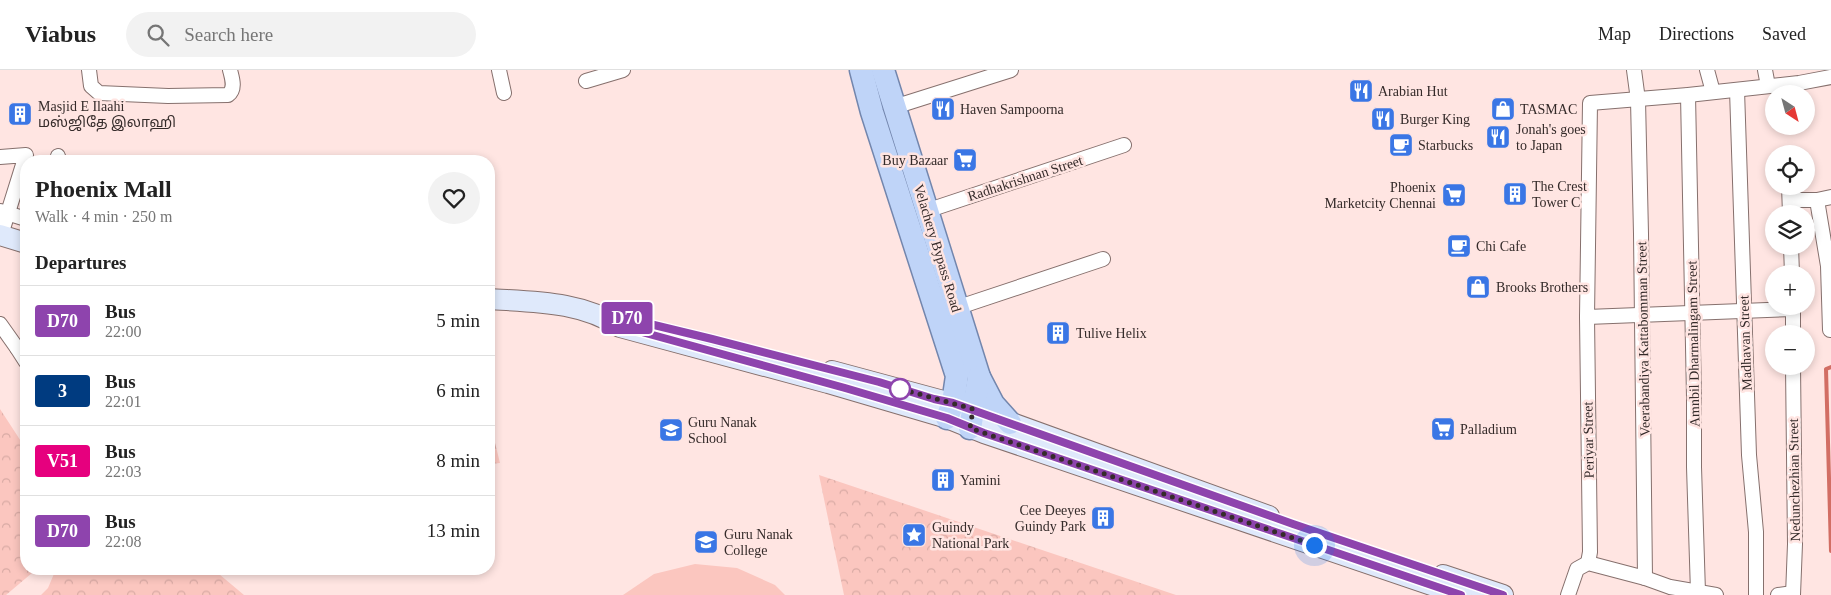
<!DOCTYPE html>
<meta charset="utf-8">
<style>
body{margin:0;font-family:"Times New Roman","Noto Sans Tamil",serif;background:#f2f2f2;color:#222;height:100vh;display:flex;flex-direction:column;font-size:19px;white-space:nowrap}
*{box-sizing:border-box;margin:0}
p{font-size:16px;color:#767676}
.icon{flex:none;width:28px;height:28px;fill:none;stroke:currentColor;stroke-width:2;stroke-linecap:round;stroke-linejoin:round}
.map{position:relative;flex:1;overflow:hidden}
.details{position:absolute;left:20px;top:85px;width:475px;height:420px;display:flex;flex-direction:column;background:#fff;border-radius:20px;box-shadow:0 2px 8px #0003}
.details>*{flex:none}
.badge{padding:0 10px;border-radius:4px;font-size:18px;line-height:32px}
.needle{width:32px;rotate:144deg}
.fabs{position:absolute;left:1765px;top:15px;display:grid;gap:10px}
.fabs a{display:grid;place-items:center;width:50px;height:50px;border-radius:50%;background:#fff;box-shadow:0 2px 8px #0003;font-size:25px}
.you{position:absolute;width:25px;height:25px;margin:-12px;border:4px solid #fff;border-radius:50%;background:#1a73e8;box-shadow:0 0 0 8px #1a73e833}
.map>.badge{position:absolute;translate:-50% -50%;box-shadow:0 0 0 2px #fff}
h2{padding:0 15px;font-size:19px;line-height:45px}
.round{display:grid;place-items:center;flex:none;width:52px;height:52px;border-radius:26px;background:#f2f2f2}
.headline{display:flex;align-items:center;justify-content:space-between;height:85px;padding:0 15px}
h1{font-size:24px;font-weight:600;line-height:38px}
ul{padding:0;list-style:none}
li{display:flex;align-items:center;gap:15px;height:70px;padding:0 15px;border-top:1px solid #e0e0e0}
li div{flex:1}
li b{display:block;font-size:19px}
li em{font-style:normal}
li .badge{min-width:55px;font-weight:700;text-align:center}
header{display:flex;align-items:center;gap:30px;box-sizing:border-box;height:70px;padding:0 25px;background:#fff;border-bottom:1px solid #e0e0e0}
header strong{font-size:24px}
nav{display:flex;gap:28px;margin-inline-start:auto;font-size:18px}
.search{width:350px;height:45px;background:#f2f2f2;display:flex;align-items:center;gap:12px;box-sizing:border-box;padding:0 18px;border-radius:28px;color:#767676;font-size:19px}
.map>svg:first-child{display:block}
.green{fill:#fbc6bf}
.forest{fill:url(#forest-crowns)}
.cemetery{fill:url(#cemetery-stones)}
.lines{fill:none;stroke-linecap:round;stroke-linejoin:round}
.stream{stroke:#d26e64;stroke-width:4}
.street-casing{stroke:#86706d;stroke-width:16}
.secondary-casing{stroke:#86706d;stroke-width:22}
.primary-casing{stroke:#7386ad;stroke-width:25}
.street{stroke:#fff;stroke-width:14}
.secondary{stroke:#dfe9fb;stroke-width:20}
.primary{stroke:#bfd4f8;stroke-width:22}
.line-casing{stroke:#fff;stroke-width:11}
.line{stroke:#8e44ad;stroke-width:8}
.walk{stroke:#352b2a;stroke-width:5;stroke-dasharray:0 9}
.stop-dot{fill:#fff;stroke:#8e44ad;stroke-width:2.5}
.labels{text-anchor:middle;stroke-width:5;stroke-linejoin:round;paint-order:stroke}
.poi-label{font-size:14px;fill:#352b2a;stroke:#ffe5e2;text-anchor:start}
.street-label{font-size:14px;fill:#352b2a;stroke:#ffe5e2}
</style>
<header>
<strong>Viabus</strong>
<div class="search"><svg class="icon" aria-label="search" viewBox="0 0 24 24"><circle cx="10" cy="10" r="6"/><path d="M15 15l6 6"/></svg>Search here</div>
<nav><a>Map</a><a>Directions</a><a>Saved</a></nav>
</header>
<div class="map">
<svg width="1831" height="525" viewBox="0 0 1831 525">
<defs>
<pattern id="forest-crowns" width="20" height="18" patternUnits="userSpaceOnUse" patternTransform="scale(1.25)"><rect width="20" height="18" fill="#fbc6bf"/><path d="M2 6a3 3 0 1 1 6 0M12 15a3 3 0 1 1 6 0" fill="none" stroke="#d8aaa4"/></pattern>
<pattern id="cemetery-stones" width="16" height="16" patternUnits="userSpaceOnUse" patternTransform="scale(1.25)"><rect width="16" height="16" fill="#fbc6bf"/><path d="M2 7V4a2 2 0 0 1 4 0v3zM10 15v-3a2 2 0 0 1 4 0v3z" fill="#d8aaa4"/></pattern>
</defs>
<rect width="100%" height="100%" fill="#ffe5e2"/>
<polygon class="green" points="695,494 737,498 775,515 785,525 623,525 654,504"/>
<g class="forest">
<polygon points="0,339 26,379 26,499 34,499 32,503 6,525 0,525"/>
<polygon points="819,405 1176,525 844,525"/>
<polygon points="56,499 213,499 244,525 41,525 48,518"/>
</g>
<polygon class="cemetery" points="489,349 500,393 489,394"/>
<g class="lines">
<polyline class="stream" points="1831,297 1826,299 1831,481"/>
<defs>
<g id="street">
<path d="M89,0L91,16L99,23L168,26L228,25C236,19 232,8 230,0"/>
<polyline points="499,0 504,23"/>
<polyline points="1634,0 1638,30 1641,164 1645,508"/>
<polyline points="1707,0 1713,22"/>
<polyline points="1765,0 1768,16"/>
<polyline points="586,11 623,0"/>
<polyline points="1737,20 1749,385 1756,462 1756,525"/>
<polyline points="1688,25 1694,327 1694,397 1698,522"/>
<polyline points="894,37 1011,0"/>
<polyline points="58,86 59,91"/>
<polyline points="0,87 26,85 1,165"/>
<polyline points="1789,116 1790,144"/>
<polyline points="1790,130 1817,130 1831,127"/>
<polyline points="1817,130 1828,196 1830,260"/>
<polyline points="0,141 26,149"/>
<polyline points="926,141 1124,75"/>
<polyline points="1791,176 1792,204"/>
<polyline points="956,238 1103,189"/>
<polyline points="1587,247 1793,239"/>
<polyline points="0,254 17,278 26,278"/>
<polyline points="1793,264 1793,236"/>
<polyline points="17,278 26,292"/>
<polyline points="1793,296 1795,474 1793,525"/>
<polyline points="1588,493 1590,482 1587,247 1590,33 1688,25 1799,13 1831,7"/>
<polyline points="1568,525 1577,499 1588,493 1645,508 1670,517 1716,525"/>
<polyline points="1778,525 1793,523"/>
</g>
<g id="secondary">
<polyline points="0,165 26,173"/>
<path d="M489,229C534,232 581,231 620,257L828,313L947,348L984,363L1461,525"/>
<polyline points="832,301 973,339 1269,446"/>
<polyline points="1443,505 1503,525"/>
</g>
<g id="primary">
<polyline points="861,0 872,42 957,306 953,333 947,348"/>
<polyline points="883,0 979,307 993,334 1010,353"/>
<polyline points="970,358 979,307"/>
</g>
</defs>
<use href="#street" class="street-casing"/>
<use href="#secondary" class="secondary-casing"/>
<use href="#primary" class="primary-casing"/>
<use href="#street" class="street"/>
<use href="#secondary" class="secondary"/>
<use href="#primary" class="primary"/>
</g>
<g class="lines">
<defs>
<polyline id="line" points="1461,525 984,363 947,348 845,318 620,256 607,248 625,248 712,269 879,312 934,329 953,333 1293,454 1503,525"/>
</defs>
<use href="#line" class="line-casing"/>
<use href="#line" class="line"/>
<polyline class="walk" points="900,319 897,318 973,339 970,358 984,363 1314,475"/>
</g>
<defs>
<symbol id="restaurant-square" viewBox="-11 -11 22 22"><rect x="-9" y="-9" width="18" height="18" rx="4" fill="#3a76e5" stroke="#ffe5e2"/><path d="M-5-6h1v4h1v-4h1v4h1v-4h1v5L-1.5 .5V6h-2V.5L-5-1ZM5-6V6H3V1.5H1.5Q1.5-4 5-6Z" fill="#fff"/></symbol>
<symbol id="shop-square" viewBox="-11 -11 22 22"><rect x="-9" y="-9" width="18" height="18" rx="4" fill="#3a76e5" stroke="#ffe5e2"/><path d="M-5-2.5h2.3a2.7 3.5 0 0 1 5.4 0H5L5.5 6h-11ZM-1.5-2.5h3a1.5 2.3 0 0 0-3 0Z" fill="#fff"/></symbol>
<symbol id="building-square" viewBox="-11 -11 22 22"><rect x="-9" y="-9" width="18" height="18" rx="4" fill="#3a76e5" stroke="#ffe5e2"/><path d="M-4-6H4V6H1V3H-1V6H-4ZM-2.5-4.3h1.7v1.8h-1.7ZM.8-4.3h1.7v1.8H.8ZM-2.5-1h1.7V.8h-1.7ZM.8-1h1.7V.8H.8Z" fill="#fff"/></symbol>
<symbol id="cafe-square" viewBox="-11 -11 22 22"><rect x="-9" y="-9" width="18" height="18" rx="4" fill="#3a76e5" stroke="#ffe5e2"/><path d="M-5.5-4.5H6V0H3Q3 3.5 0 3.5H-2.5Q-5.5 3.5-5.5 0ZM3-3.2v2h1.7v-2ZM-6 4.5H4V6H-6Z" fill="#fff"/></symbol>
<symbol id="supermarket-square" viewBox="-11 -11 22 22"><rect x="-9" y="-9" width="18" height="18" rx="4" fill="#3a76e5" stroke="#ffe5e2"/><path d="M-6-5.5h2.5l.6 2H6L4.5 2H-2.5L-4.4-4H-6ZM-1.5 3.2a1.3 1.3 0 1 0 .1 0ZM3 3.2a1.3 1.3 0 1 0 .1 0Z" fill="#fff"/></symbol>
<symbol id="school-square" viewBox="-11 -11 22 22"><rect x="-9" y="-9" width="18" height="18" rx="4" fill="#3a76e5" stroke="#ffe5e2"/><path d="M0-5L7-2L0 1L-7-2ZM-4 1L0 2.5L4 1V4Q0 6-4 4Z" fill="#fff"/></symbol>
<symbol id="sight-square" viewBox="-11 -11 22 22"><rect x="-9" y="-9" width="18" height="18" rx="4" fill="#3a76e5" stroke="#ffe5e2"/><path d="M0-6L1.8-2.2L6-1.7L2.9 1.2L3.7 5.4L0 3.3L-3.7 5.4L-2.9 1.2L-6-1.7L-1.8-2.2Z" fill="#fff"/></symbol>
<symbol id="university-square" viewBox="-11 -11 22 22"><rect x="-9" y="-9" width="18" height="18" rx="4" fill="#3a76e5" stroke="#ffe5e2"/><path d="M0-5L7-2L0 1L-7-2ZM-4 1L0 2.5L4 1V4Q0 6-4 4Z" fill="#fff"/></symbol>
</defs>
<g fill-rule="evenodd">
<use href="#restaurant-square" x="1347" y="7" width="28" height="28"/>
<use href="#restaurant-square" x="929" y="25" width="28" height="28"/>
<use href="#shop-square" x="1489" y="25" width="28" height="28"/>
<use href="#building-square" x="6" y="30" width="28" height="28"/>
<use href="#restaurant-square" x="1369" y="35" width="28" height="28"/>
<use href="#restaurant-square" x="1484" y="53" width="28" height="28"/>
<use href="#cafe-square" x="1387" y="61" width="28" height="28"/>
<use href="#supermarket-square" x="951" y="76" width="28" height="28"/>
<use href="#building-square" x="1501" y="110" width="28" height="28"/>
<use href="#supermarket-square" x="1440" y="111" width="28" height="28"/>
<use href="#cafe-square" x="1445" y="162" width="28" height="28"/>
<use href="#shop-square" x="1464" y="203" width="28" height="28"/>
<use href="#building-square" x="1044" y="249" width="28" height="28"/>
<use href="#supermarket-square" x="1429" y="345" width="28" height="28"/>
<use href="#school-square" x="657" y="346" width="28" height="28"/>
<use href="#building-square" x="929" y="396" width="28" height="28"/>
<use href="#building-square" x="1089" y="434" width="28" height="28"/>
<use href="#sight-square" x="900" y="451" width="28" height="28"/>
<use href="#university-square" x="692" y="458" width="28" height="28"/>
</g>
<circle class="stop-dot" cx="900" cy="319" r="10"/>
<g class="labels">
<g class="poi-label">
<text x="1378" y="26">Arabian Hut</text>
<text x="38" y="41">Masjid E Ilaahi<tspan x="38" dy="16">மஸ்ஜிதே இலாஹி</tspan></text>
<text x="960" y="44">Haven Sampoorna</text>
<text x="1520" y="44">TASMAC</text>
<text x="1400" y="54">Burger King</text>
<text x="1516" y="64">Jonah's goes<tspan x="1516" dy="16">to Japan</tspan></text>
<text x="1418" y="80">Starbucks</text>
<text x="948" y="95" text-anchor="end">Buy Bazaar</text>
<text x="1532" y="121">The Crest<tspan x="1532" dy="16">Tower C</tspan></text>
<text x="1436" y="122" text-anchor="end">Phoenix<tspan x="1436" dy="16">Marketcity Chennai</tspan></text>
<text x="1476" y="181">Chi Cafe</text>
<text x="1496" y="222">Brooks Brothers</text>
<text x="1076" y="268">Tulive Helix</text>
<text x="688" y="357">Guru Nanak<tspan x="688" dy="16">School</tspan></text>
<text x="1460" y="364">Palladium</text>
<text x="960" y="415">Yamini</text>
<text x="1086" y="445" text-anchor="end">Cee Deeyes<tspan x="1086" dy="16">Guindy Park</tspan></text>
<text x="932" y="462">Guindy<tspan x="932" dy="16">National Park</tspan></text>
<text x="724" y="469">Guru Nanak<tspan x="724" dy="16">College</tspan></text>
</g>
<g class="street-label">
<text transform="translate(1025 108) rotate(-18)" y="5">Radhakrishnan Street</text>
<text transform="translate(938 178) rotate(73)" y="5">Velachery Bypass Road</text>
<text transform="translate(1643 269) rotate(-91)" y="5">Veerabandiya Kattabomman Street</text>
<text transform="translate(1745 273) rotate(-92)" y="5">Madhavan Street</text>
<text transform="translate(1693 274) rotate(-91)" y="5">Amnbil Dharmalingam Street</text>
<text transform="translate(1588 370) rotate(-91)" y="5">Periyar Street</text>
<text transform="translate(1794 410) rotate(-91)" y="5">Nedunchezhian Street</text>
</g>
</g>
</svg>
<div class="fabs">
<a><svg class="needle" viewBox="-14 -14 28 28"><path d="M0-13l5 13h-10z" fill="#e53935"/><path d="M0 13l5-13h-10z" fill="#767676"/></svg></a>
<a><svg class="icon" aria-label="locate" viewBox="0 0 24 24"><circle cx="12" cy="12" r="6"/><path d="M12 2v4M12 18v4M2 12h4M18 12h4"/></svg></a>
<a><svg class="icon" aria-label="layers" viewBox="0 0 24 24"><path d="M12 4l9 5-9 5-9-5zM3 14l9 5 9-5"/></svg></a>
<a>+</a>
<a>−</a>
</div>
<div class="you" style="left:1314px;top:475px"></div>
<b class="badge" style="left:627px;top:248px;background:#8e44ad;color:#fff">D70</b>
<section class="details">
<div class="headline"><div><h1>Phoenix Mall</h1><p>Walk · 4 min · 250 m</p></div><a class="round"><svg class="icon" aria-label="heart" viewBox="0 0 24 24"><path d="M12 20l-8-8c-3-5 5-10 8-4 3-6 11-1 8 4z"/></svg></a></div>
<h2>Departures</h2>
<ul>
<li><span class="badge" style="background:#8e44ad;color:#fff">D70</span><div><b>Bus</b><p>22:00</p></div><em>5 min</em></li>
<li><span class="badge" style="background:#003b80;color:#fff">3</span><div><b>Bus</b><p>22:01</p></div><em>6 min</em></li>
<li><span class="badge" style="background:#e6007e;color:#fff">V51</span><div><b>Bus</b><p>22:03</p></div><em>8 min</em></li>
<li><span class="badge" style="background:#8e44ad;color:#fff">D70</span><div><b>Bus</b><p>22:08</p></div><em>13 min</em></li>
</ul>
</section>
</div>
